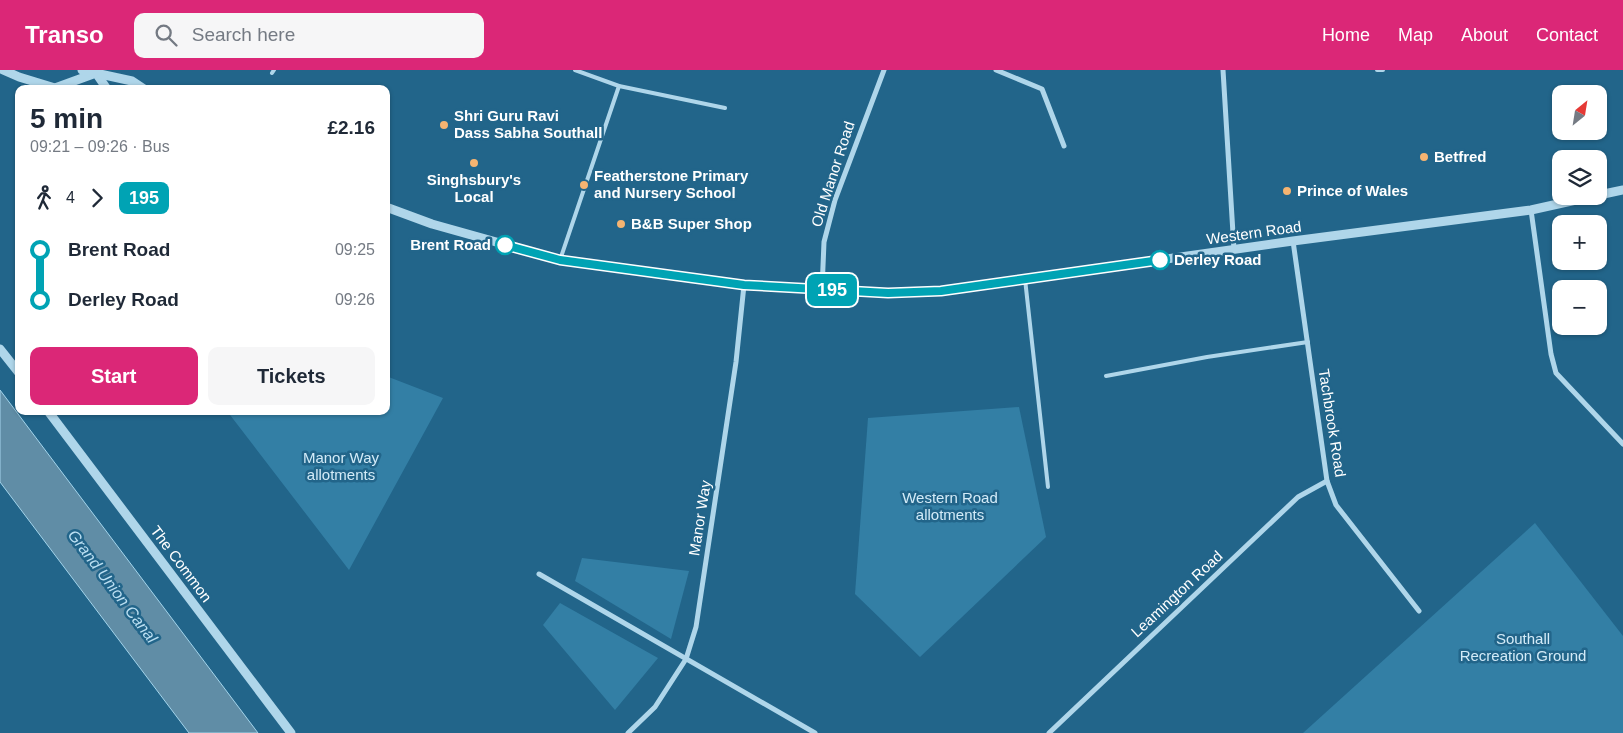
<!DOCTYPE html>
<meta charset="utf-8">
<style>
body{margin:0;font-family:Helvetica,sans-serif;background:#f6f6f7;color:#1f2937;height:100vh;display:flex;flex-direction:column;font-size:19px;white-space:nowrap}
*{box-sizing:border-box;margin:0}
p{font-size:16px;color:#747a83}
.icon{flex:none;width:28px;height:28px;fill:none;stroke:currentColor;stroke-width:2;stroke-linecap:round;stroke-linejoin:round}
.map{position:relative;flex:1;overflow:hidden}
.sheet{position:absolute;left:15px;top:15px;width:375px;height:330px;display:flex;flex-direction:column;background:#fff;border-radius:10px;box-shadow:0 1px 4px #0004}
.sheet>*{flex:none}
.badge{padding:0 10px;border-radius:8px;font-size:18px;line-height:32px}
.needle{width:32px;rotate:30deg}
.fabs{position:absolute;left:1552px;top:15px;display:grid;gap:10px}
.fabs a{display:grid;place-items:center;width:55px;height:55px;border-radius:10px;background:#fff;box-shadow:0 1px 4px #0004;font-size:25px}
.map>.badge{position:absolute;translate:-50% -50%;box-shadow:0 0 0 2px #fff}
.legs{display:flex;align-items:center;gap:8px;height:55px;padding:0 15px;font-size:16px}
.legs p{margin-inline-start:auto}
.overview{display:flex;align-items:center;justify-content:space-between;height:85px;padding:0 15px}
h1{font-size:28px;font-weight:700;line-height:38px}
.primary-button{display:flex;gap:10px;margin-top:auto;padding:10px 15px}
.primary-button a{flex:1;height:58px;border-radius:10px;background:#db2777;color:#fff;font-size:20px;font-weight:700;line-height:58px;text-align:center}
.primary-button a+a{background:#f6f6f7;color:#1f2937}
ul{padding:0 15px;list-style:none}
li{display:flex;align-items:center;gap:18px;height:50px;font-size:19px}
li i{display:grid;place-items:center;width:8px;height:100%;margin:0 6px;background:currentColor}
li i::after{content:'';width:12px;height:12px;margin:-6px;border:4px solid;border-radius:50%;background:#fff}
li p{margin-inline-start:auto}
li:first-child i{background:linear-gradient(#0000 50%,currentColor 0)}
li:last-child i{background:linear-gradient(currentColor 50%,#0000 0)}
header{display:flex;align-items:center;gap:30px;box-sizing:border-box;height:70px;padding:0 25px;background:#db2777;color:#fff}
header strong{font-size:24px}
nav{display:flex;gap:28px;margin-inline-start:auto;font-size:18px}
.search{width:350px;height:45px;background:#f6f6f7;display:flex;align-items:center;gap:12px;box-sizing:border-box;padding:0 18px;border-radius:10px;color:#747a83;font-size:19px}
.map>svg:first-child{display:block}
.green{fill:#337fa5}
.water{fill:#608da6;stroke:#a3d4eb}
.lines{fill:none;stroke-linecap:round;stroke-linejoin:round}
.service{stroke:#afd6ea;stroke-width:4}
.minor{stroke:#afd6ea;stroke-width:5}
.tertiary{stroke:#afd6ea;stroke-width:9}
.line-1-casing{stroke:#fff;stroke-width:11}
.line-1{stroke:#00a3b4;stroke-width:8}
.poi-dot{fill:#f6b471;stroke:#22658a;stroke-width:2}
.stop-1-dot{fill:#fff;stroke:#00a3b4;stroke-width:2.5}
.labels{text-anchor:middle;stroke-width:5;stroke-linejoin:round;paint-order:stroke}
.poi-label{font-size:15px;font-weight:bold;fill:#fff;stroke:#22658a;text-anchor:start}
.street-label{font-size:15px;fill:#fff;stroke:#22658a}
.stop-label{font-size:15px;font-weight:bold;fill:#fff;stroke:#22658a;text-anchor:end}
.park-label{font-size:15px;fill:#d3ebf8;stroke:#22658a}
.water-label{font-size:16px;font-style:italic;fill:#bbdff2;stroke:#22658a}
</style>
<header>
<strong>Transo</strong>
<div class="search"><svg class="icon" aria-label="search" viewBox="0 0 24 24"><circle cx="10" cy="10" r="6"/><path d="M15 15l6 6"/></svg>Search here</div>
<nav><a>Home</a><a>Map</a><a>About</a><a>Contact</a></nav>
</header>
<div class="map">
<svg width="1623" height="663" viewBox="0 0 1623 663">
<rect width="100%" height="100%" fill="#22658a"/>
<g class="green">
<polygon points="386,306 443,328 349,500 227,341 386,341"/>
<polygon points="1019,337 1046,467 920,587 855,524 868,348"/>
<polygon points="1535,453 1623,566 1623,663 1303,663"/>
<polygon points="582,488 689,501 671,569 575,511"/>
<polygon points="560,533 658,588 615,640 543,555"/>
</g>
<polygon class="water" points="0,320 258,663 189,663 0,412"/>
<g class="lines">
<g class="service">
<polyline points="575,0 619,16 725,38"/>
<polyline points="1377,0 1383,0"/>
<polyline points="272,3 274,0"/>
<polyline points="560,190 619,16"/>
<polyline points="1025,209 1048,417"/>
<polyline points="1106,306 1207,287 1308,272"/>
</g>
<g class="minor">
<polyline points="996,0 1042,19 1064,76"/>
<polyline points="1223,0 1234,180"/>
<polyline points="1531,140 1551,284 1556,303 1623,374"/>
<polyline points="1293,171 1327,411 1336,435 1419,541"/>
<polyline points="822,220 824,172 835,130 884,0"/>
<polyline points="539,504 815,663"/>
<polyline points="628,663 655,637 686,589 696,557 736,292 744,215"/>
<polyline points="1049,663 1298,427 1327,411"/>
</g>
<g class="tertiary">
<polyline points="3,0 19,7 55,18 96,3 107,19"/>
<polyline points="82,0 132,11 144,19"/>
<polyline points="1599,125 1623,120"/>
<polyline points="386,137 432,154 560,190 744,215 888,223 941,221 1293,171 1531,140 1594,126"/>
<polyline points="0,279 19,303"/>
<polyline points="48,341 291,663"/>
</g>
</g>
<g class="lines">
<defs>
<polyline id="line-1" points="505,175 560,190 744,215 888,223 941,221 1160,190"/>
</defs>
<use href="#line-1" class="line-1-casing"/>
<use href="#line-1" class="line-1"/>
</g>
<g class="poi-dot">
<circle cx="444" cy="55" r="5"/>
<circle cx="1424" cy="87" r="5"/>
<circle cx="474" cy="93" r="5"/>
<circle cx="584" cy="115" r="5"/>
<circle cx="1287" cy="121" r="5"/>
<circle cx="621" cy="154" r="5"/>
</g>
<g class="stop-1-dot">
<circle cx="505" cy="175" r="9"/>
<circle cx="1160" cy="190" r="9"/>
</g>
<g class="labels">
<g class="poi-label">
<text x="454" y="51">Shri Guru Ravi<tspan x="454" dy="17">Dass Sabha Southall</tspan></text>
<text x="1434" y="92">Betfred</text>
<text x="594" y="111">Featherstone Primary<tspan x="594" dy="17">and Nursery School</tspan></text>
<text x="474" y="115" text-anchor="middle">Singhsbury's<tspan x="474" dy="17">Local</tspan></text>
<text x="1297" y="126">Prince of Wales</text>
<text x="631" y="159">B&amp;B Super Shop</text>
</g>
<g class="street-label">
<text transform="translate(833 104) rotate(-72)" y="5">Old Manor Road</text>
<text transform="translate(1254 163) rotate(-8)" y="5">Western Road</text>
<text transform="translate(1332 353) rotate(81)" y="5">Tachbrook Road</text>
<text transform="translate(700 448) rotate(-81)" y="5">Manor Way</text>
<text transform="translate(181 494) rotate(53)" y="5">The Common</text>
<text transform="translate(1177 524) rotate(-43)" y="5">Leamington Road</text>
</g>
<g class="stop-label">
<text x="491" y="180">Brent Road</text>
<text x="1174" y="195" text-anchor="start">Derley Road</text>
</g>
<g class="park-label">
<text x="341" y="393">Manor Way<tspan x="341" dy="17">allotments</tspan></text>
<text x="950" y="433">Western Road<tspan x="950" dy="17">allotments</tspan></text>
<text x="1523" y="574">Southall<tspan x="1523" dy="17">Recreation Ground</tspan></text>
</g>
<g class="water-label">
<text transform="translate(113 516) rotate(53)" y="6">Grand Union Canal</text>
</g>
</g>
</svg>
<div class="fabs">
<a><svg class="needle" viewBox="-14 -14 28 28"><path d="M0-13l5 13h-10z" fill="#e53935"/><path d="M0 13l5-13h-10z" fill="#747a83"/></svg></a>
<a><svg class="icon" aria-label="layers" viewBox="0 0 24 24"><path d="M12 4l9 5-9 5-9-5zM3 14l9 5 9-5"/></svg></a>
<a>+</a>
<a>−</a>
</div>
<b class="badge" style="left:832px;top:220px;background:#00a3b4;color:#fff">195</b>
<section class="sheet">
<div class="overview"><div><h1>5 min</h1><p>09:21 – 09:26 · Bus</p></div><b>£2.16</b></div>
<div class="legs"><svg class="icon" aria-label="walk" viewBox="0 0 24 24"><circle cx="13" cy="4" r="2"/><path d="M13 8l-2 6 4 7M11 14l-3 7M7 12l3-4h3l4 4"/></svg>4<svg class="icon" aria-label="forward" viewBox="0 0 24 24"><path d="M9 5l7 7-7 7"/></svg><b class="badge" style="background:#00a3b4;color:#fff">195</b></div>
<ul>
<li><i style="color:#00a3b4"></i><b>Brent Road</b><p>09:25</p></li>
<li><i style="color:#00a3b4"></i><b>Derley Road</b><p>09:26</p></li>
</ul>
<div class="primary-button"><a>Start</a><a>Tickets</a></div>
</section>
</div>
